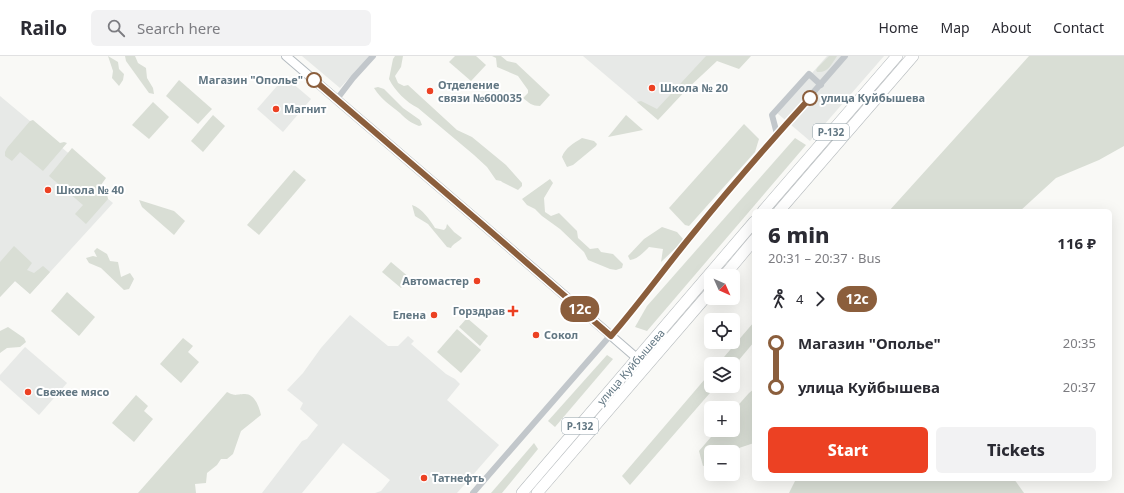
<!DOCTYPE html>
<meta charset="utf-8">
<style>
body{margin:0;font-family:"Noto Sans",sans-serif;background:#f2f2f3;color:#2b2b33;height:100vh;display:flex;flex-direction:column;font-size:15px;white-space:nowrap}
*{box-sizing:border-box;margin:0}
p{font-size:13px;color:#7c7c81}
.icon{flex:none;width:22px;height:22px;fill:none;stroke:currentColor;stroke-width:2;stroke-linecap:round;stroke-linejoin:round}
.map{position:relative;flex:1;overflow:hidden}
.panel{position:absolute;left:752px;top:153px;width:360px;height:272px;display:flex;flex-direction:column;background:#fff;border-radius:6px;box-shadow:0 4px 16px #0002}
.panel>*{flex:none}
.badge{padding:0 8px;border-radius:13px;font-size:14px;line-height:26px}
.needle{width:26px;rotate:135deg}
.buttons{position:absolute;left:704px;top:213px;display:grid;gap:8px}
.buttons a{display:grid;place-items:center;width:36px;height:36px;border-radius:6px;background:#fff;box-shadow:0 4px 16px #0002;font-size:20px}
.map>.badge{position:absolute;translate:-50% -50%;box-shadow:0 0 0 2px #fff}
.legs{display:flex;align-items:center;gap:6px;height:44px;padding:0 16px;font-size:13px}
.legs p{margin-inline-start:auto}
.headline{display:flex;align-items:center;justify-content:space-between;height:68px;padding:0 16px}
h1{font-size:22px;font-weight:800;line-height:30px}
.button{display:flex;gap:8px;margin-top:auto;padding:8px 16px}
.button a{flex:1;height:46px;border-radius:6px;background:#ec4123;color:#fff;font-size:16px;font-weight:800;line-height:46px;text-align:center}
.button a+a{background:#f2f2f3;color:#2b2b33}
ul{padding:0 16px;list-style:none}
li{display:flex;align-items:center;gap:14px;height:44px;font-size:15px}
li i{display:grid;place-items:center;width:6px;height:100%;margin:0 5px;background:currentColor}
li i::after{content:'';width:10px;height:10px;margin:-5px;border:3px solid;border-radius:50%;background:#fff}
li p{margin-inline-start:auto}
li:first-child i{background:linear-gradient(#0000 50%,currentColor 0)}
li:last-child i{background:linear-gradient(currentColor 50%,#0000 0)}
header{display:flex;align-items:center;gap:24px;box-sizing:border-box;height:56px;padding:0 20px;background:#fff;border-bottom:1px solid #e1e1e2}
header strong{font-size:19px}
nav{display:flex;gap:22px;margin-inline-start:auto;font-size:14px}
.search{width:280px;height:36px;background:#f2f2f3;display:flex;align-items:center;gap:10px;box-sizing:border-box;padding:0 14px;border-radius:6px;color:#7c7c81;font-size:15px}
.map>svg:first-child{display:block}
.built{fill:#e7e9e7}
.green{fill:#d9ded5}
.lines{fill:none;stroke-linecap:round;stroke-linejoin:round}
.secondary-casing{stroke:#b4bbc0;stroke-width:10}
.highway-casing{stroke:#b5babd;stroke-width:12}
.street{stroke:#c2c7cb;stroke-width:6}
.secondary{stroke:#fff;stroke-width:8}
.highway{stroke:#fff;stroke-width:11}
.line-1-casing{stroke:#fff;stroke-width:9}
.line-1{stroke:#8b5e3c;stroke-width:6}
.stop-1-dot{fill:#fff;stroke:#8b5e3c;stroke-width:2}
.poi-dot{fill:#ec4123;stroke:#fff;stroke-width:1.5}
.labels{text-anchor:middle;stroke-width:4;stroke-linejoin:round;paint-order:stroke}
.shield{fill:#fff;stroke:#91a0a8;stroke-width:1}
.shield-label{font-size:10px;font-weight:bold;fill:#627783}
.stop-label{font-size:11px;font-weight:bold;fill:#627783;stroke:#fff;text-anchor:end}
.poi-label{font-size:11px;font-weight:bold;fill:#627783;stroke:#fff;text-anchor:start}
.street-label{font-size:11px;fill:#627783;stroke:#fff}
</style>
<header>
<strong>Railo</strong>
<div class="search"><svg class="icon" aria-label="search" viewBox="0 0 24 24"><circle cx="10" cy="10" r="6"/><path d="M15 15l6 6"/></svg>Search here</div>
<nav><a>Home</a><a>Map</a><a>About</a><a>Contact</a></nav>
</header>
<div class="map">
<svg width="1124" height="437" viewBox="0 0 1124 437">
<rect width="100%" height="100%" fill="#f9f9f6"/>
<g class="built">
<polygon points="302,0 369,0 340,32"/>
<polygon points="583,0 712,0 656,62"/>
<polygon points="827,0 884,0 810,85 777,57"/>
<polygon points="285,21 311,43 283,76 257,53"/>
<polygon points="0,40 91,116 85,124 113,147 30,238 15,225 0,241"/>
<polygon points="350,259 388,290 398,290 408,280 414,285 411,288 446,318 455,323 460,328 447,344 499,389 457,437 375,437 381,435 390,424 343,387 302,437 262,437 302,385 307,383 318,369 300,353 303,347 287,334 303,317 321,292"/>
<polygon points="25,291 67,327 39,359 0,324 0,319"/>
</g>
<g class="green">
<polygon points="108,0 118,6 119,13 124,18 123,24 119,30 112,22 113,15"/>
<polygon points="125,0 135,0 138,7 146,12 147,22 153,32 154,38 149,37 126,5"/>
<path d="M395,0H403L401,11L395,20L398,27L404,30L408,29L457,74L472,81L506,109L522,127V130L518,134L502,126L501,125L496,124L487,111L474,99L418,52C406,46 395,35 389,23L393,3Z"/>
<polygon points="455,0 476,0 486,9 471,25 449,6"/>
<path d="M492,0H501L507,5L516,7L550,39L540,50C532,50 529,47 523,42L528,37V34L518,20L497,11L496,2Z"/>
<polygon points="706,0 751,0 739,13 717,5 687,33 658,64 637,46 641,45 657,53"/>
<path d="M829,0H837C831,9 828,17 817,16L816,14L818,11Z"/>
<polygon points="1029,0 1124,0 1124,90 1099,104 1056,122 1020,155 889,155"/>
<polygon points="179,24 212,53 198,68 166,40"/>
<path d="M378,31L384,33L403,52L420,64L422,69L419,70C411,67 406,63 400,57C390,49 381,43 374,32Z"/>
<polygon points="153,46 169,61 149,83 132,69"/>
<polygon points="213,59 225,70 203,96 191,85"/>
<polygon points="626,59 643,74 608,81"/>
<polygon points="33,64 60,87 64,86 67,87 43,115 20,96 12,105 5,100 5,96 7,92 30,65"/>
<polygon points="744,68 759,83 755,96 689,170 685,169 669,152"/>
<path d="M582,82L594,85L597,88L596,90L573,109L567,111L562,101C565,92 574,87 582,82Z"/>
<polygon points="795,82 806,89 647,275 635,271 647,250"/>
<polygon points="72,92 106,122 101,129 106,134 108,143 86,168 75,158 83,149 49,120"/>
<polygon points="294,114 306,124 259,179 247,169"/>
<polygon points="550,123 553,127 544,142 545,156 551,160 559,157 577,175 578,182 590,193 598,192 601,196 613,198 623,208 622,212 616,214 610,213 588,204 584,196 560,173 542,160 535,153 527,149 522,143"/>
<polygon points="139,144 174,155 185,165 174,179 142,151"/>
<path d="M412,149C422,152 430,164 435,172L444,174L446,172L447,168L454,176L462,182C459,186 453,187 451,192L447,191L428,168L415,160Z"/>
<path d="M662,171L677,176L683,183L682,186L661,206L663,193L649,191C644,196 638,203 630,204L628,200L644,183Z"/>
<polygon points="14,190 32,207 27,214 34,217 43,210 50,216 30,238 15,225 0,241 0,206"/>
<polygon points="97,192 107,198 110,205 118,206 121,221 130,217 134,223 129,233 124,234 101,212 89,207 86,202 93,200 97,201 94,195"/>
<polygon points="391,206 410,222 401,232 382,216"/>
<polygon points="67,236 95,261 79,280 51,255"/>
<polygon points="467,262 488,280 480,290 459,271"/>
<polygon points="754,266 754,286 733,311 733,308 718,308"/>
<polygon points="8,271 24,282 26,286 20,291 7,292 0,297 0,275"/>
<polygon points="457,273 481,294 461,317 437,296"/>
<polygon points="183,282 193,290 188,296 199,306 181,327 160,308"/>
<polygon points="607,299 613,303 555,371 548,365"/>
<polygon points="711,316 711,330 716,330 630,429 622,420"/>
<polygon points="754,333 754,387 739,392 733,398 733,396 711,396 711,408 703,410 699,395 717,374 733,374 733,355 749,337"/>
<path d="M227,336C237,341 235,338 245,338C255,338 259,351 261,359L241,375L233,398L227,403H221L217,409L207,417L206,427L195,428L196,437H138Z"/>
<polygon points="136,339 148,350 144,355 153,363 134,386 112,367"/>
<polygon points="534,387 538,393 502,437 491,437"/>
<polygon points="796,423 1014,423 1024,437 789,437"/>
</g>
<g class="lines">
<defs>
<polyline id="secondary" points="286,0 482,168 646,310"/>
<g id="highway">
<polyline points="763,155 897,0"/>
<polyline points="779,155 913,0"/>
<polyline points="724,220 754,184"/>
<polyline points="522,437 754,166"/>
<polyline points="537,437 711,235"/>
</g>
</defs>
<use href="#secondary" class="secondary-casing"/>
<use href="#highway" class="highway-casing"/>
<g class="street">
<polyline points="337,43 353,22 373,0"/>
<polyline points="777,78 772,59 809,18 821,29"/>
<polyline points="473,437 629,258 690,181 762,95 845,0"/>
</g>
<use href="#secondary" class="secondary"/>
<use href="#highway" class="highway"/>
</g>
<g class="lines">
<defs>
<path id="line-1" d="M314,24L482,168L611,280C639,248 664,213 691,180C729,133 769,87 810,42"/>
</defs>
<use href="#line-1" class="line-1-casing"/>
<use href="#line-1" class="line-1"/>
</g>
<g class="stop-1-dot">
<circle cx="314" cy="24" r="7"/>
<circle cx="810" cy="42" r="7"/>
</g>
<g class="poi-dot">
<circle cx="652" cy="32" r="4"/>
<circle cx="430" cy="35" r="4"/>
<circle cx="276" cy="53" r="4"/>
<circle cx="48" cy="134" r="4"/>
<circle cx="477" cy="225" r="4"/>
<path d="M511 249h4v4h4v4h-4v4h-4v-4h-4v-4h4z"/>
<circle cx="434" cy="259" r="4"/>
<circle cx="536" cy="279" r="4"/>
<circle cx="28" cy="336" r="4"/>
<circle cx="424" cy="422" r="4"/>
</g>
<g class="labels">
<g class="shield">
<rect x="813" y="68" width="36" height="16" rx="3"/>
<rect x="562" y="362" width="36" height="16" rx="3"/>
</g>
<g class="shield-label">
<text x="831" y="80">Р-132</text>
<text x="580" y="374">Р-132</text>
</g>
<g class="stop-label">
<text x="303" y="28">Магазин "Ополье"</text>
<text x="821" y="46" text-anchor="start">улица Куйбышева</text>
</g>
<g class="poi-label">
<text x="438" y="33">Отделение<tspan x="438" dy="13">связи №600035</tspan></text>
<text x="660" y="36">Школа № 20</text>
<text x="284" y="57">Магнит</text>
<text x="56" y="138">Школа № 40</text>
<text x="469" y="229" text-anchor="end">Автомастер</text>
<text x="505" y="259" text-anchor="end">Горздрав</text>
<text x="426" y="263" text-anchor="end">Елена</text>
<text x="544" y="283">Сокол</text>
<text x="36" y="340">Свежее мясо</text>
<text x="432" y="426">Татнефть</text>
</g>
<g class="street-label">
<text transform="translate(631 311) rotate(-49)" y="4">улица Куйбышева</text>
</g>
</g>
</svg>
<div class="buttons">
<a><svg class="needle" viewBox="-14 -14 28 28"><path d="M0-13l5 13h-10z" fill="#e53935"/><path d="M0 13l5-13h-10z" fill="#7c7c81"/></svg></a>
<a><svg class="icon" aria-label="locate" viewBox="0 0 24 24"><circle cx="12" cy="12" r="6"/><path d="M12 2v4M12 18v4M2 12h4M18 12h4"/></svg></a>
<a><svg class="icon" aria-label="layers" viewBox="0 0 24 24"><path d="M12 4l9 5-9 5-9-5zM3 14l9 5 9-5"/></svg></a>
<a>+</a>
<a>−</a>
</div>
<b class="badge" style="left:580px;top:253px;background:#8b5e3c;color:#fff">12с</b>
<section class="panel">
<div class="headline"><div><h1>6 min</h1><p>20:31 – 20:37 · Bus</p></div><b>116 ₽</b></div>
<div class="legs"><svg class="icon" aria-label="walk" viewBox="0 0 24 24"><circle cx="13" cy="4" r="2"/><path d="M13 8l-2 6 4 7M11 14l-3 7M7 12l3-4h3l4 4"/></svg>4<svg class="icon" aria-label="forward" viewBox="0 0 24 24"><path d="M9 5l7 7-7 7"/></svg><b class="badge" style="background:#8b5e3c;color:#fff">12с</b></div>
<ul>
<li><i style="color:#8b5e3c"></i><b>Магазин &quot;Ополье&quot;</b><p>20:35</p></li>
<li><i style="color:#8b5e3c"></i><b>улица Куйбышева</b><p>20:37</p></li>
</ul>
<div class="button"><a>Start</a><a>Tickets</a></div>
</section>
</div>
